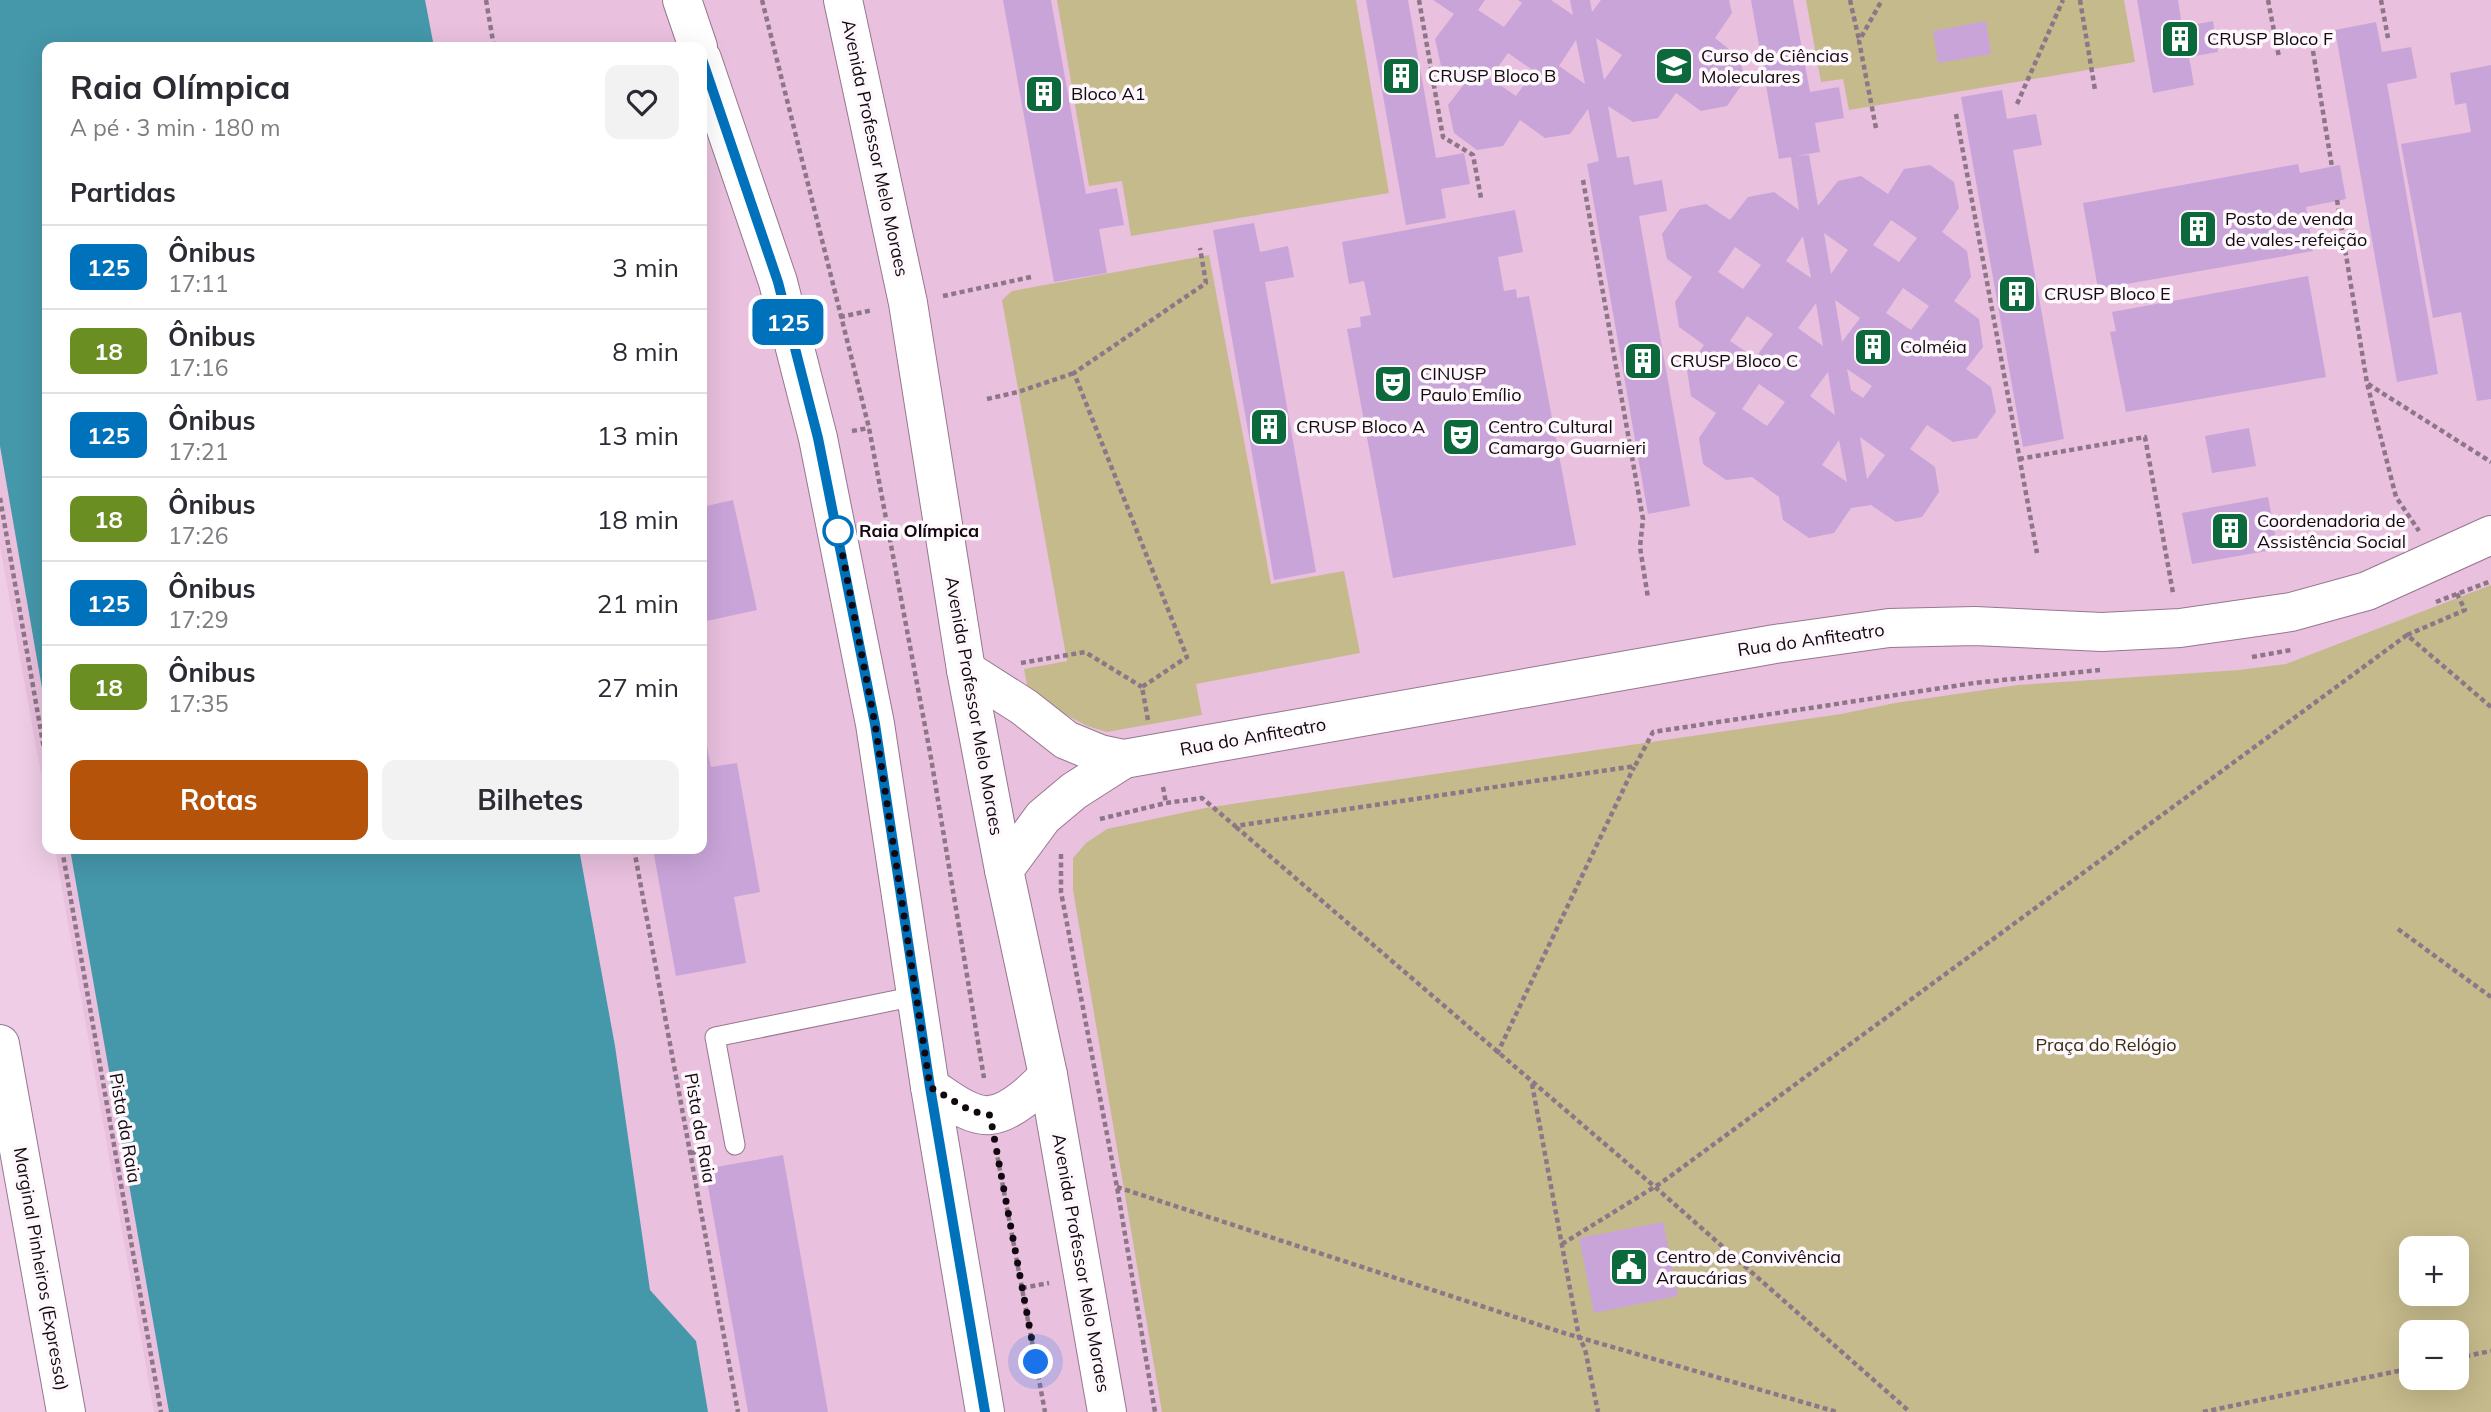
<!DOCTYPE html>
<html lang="pt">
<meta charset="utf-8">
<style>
body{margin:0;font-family:Mulish,sans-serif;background:#f2f2f3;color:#2b2b33;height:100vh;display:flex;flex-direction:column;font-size:26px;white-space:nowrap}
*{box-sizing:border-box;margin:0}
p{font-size:23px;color:#7c7c81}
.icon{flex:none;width:38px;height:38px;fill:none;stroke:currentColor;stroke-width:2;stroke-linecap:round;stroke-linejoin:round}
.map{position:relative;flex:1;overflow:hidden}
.drawer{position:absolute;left:42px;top:42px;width:665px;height:812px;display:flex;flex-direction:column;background:#fff;border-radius:14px;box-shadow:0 7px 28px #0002}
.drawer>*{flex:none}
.badge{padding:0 14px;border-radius:10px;font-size:24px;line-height:46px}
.controls{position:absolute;left:2399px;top:1236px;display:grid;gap:14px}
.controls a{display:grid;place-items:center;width:70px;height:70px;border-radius:14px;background:#fff;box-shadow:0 7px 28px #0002;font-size:35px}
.you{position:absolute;width:35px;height:35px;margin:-18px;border:5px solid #fff;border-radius:50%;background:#1a73e8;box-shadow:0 0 0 10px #1a73e833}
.map>.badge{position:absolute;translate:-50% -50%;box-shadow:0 0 0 4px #fff}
h2{padding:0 28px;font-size:26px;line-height:63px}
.round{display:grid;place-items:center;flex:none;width:74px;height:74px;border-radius:14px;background:#f2f2f3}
.overview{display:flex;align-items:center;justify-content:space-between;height:119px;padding:0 28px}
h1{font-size:33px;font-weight:700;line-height:52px}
.primary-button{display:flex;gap:14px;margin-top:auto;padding:14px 28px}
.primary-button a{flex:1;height:80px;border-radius:14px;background:#b45309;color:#fff;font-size:28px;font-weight:700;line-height:80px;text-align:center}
.primary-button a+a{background:#f2f2f3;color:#2b2b33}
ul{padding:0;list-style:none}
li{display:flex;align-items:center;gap:21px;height:84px;padding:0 28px;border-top:2px solid #e1e1e2}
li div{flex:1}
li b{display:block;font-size:26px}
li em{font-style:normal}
li .badge{min-width:77px;font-weight:700;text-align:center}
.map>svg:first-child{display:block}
.built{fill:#e9c0de;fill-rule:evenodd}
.green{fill:#c5ba8c;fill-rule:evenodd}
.water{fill:#4597aa}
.building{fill:#c9a4d9;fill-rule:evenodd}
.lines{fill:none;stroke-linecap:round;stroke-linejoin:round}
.lane-casing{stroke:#96778e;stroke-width:21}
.street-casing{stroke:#96778e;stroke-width:40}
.secondary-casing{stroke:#96778e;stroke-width:40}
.highway-casing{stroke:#96778e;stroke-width:40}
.path{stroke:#8d7687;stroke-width:4.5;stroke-dasharray:5 3.5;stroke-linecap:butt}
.lane{stroke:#fff;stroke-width:19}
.street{stroke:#fff;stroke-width:38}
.secondary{stroke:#fff;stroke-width:38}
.highway{stroke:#fff;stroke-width:38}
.line-casing{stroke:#fff;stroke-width:16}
.line{stroke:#0072bc;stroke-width:10}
.walk{stroke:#120810;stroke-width:7;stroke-dasharray:0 12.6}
.stop-dot{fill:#fff;stroke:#0072bc;stroke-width:3.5}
.labels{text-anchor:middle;stroke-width:7;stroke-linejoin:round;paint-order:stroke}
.poi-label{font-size:18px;fill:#120810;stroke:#fef7fc;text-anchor:start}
.street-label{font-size:18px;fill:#120810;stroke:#fef7fc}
.stop-label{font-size:18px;font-weight:bold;fill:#120810;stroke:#fef7fc;text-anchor:start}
.park-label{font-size:18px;fill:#352e11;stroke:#fef7fc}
</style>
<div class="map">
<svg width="2491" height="1412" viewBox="0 0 2491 1412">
<rect width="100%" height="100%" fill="#efcde6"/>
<path class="built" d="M0,0H2491V1412H154L55,849H702V47H47V808L0,546ZM2412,1248H2457V1293H2412ZM2412,1332H2457V1377H2412Z"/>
<g class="green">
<polygon points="1057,0 1356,0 1389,193 1131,236 1122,181 1089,186"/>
<polygon points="1806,0 2124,0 2135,62 1849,110 1843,79 1821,82"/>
<polygon points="1209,255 1271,584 1344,571 1360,653 1196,684 1202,715 1107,732 1087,726 1063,713 1027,685 1024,669 1067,661 1002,300 1012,291"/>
<path d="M2491,585V1412H1162L1073,890V858L1086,843L1107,829L1205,808L1841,714L1895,703L2018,685L2239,670L2286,664ZM2412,1248H2457V1293H2412ZM2412,1332H2457V1377H2412Z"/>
</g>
<g class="water">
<polygon points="0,0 425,0 434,47 47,47 47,717 0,446"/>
<polygon points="70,849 579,849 615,1046 650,1290 696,1341 708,1412 169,1412"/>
</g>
<g class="building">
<polygon points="1003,0 1051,0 1086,194 1117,188 1124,225 1099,229 1107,273 1054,282"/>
<polygon points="1366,0 1408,0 1436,158 1464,153 1470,184 1441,189 1446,218 1406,225"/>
<path d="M1433,0H1485L1478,10L1504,27L1522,3L1518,0H1551L1573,15L1570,0H1590L1592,12L1601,0H1729L1732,13L1715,38L1740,58L1745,80L1727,106L1701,111L1676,93L1658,118L1633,122L1608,106L1617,158L1629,156L1634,185L1662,180L1667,211L1639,216L1690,506L1648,514L1587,164L1599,161L1588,109L1570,134L1545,138L1520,120L1503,146L1477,150L1454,133L1448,105L1465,83L1441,66L1435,39L1454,14ZM1596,38L1622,55L1604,80ZM1576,40L1585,84L1559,66ZM1508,53L1534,71L1516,96L1490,78Z"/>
<path d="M1751,0H1793L1810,92L1839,87L1844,118L1815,123L1820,152L1796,156L1809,155L1818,206L1838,181L1861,176L1888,194L1904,169L1930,165L1954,182L1959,208L1942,232L1967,251L1971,277L1954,301L1979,319L1983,347L1966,369L1991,387L1996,412L1977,438L1953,442L1927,425L1910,449L1935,467L1939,492L1922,517L1896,522L1871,505L1851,508L1834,533L1809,538L1783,520L1779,497L1752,477L1726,480L1703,464L1699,438L1716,413L1691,396L1687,370L1704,345L1679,327L1675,302L1692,277L1667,259L1662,234L1680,209L1706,204L1730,220L1748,197L1774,192L1799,210L1791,157L1779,159ZM1891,220L1917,238L1899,262L1873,245ZM1824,233L1848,250L1831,274ZM1803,236L1811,278L1786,261ZM1735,247L1761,265L1743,289L1718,272ZM1903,288L1929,306L1911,330L1886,313ZM1835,300L1860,318L1842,342ZM1816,303L1823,346L1798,328ZM1747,316L1773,334L1755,358L1730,341ZM1847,369L1872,386L1863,398L1851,390ZM1828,372L1835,415L1810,396ZM1759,384L1785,402L1767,426L1742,409ZM1860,437L1885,455L1867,479ZM1839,440L1847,482L1822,465Z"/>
<polygon points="2137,0 2178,0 2182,27 2213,21 2218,52 2189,57 2194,85 2153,93"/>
<polygon points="1986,21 1991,54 1938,63 1933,31"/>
<polygon points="2376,22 2382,52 2411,47 2417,78 2387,84 2438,374 2397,382 2335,30"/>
<polygon points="2491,65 2491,399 2477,401 2461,312 2433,318 2401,144 2471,132 2466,103 2455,105 2450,73"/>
<polygon points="2002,90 2007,119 2036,114 2042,145 2013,150 2064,439 2023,447 1961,97"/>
<polygon points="2298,164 2300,173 2340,165 2346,199 2306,207 2313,251 2098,289 2083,203"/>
<polygon points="1515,210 1523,252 1498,257 1504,291 1516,289 1517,298 1529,296 1576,545 1393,578 1347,329 1361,327 1360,317 1371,315 1364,281 1349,284 1342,242"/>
<polygon points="1254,223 1260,252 1288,246 1294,277 1265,282 1316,572 1274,580 1213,230"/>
<polygon points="2308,276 2326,377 2126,412 2110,332 2116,331 2112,312"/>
<polygon points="2249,428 2256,466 2212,473 2205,436"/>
<polygon points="2268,497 2278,549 2192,564 2182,513"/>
<polygon points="733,500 757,610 702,622 702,507"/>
<polygon points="702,722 711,767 737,763 760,892 734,897 746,963 676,976 653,849 702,849"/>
<polygon points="783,1155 828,1412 748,1412 705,1169"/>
<polygon points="1663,1222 1678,1296 1594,1313 1579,1238"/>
</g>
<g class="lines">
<defs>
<polyline id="lane" points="735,1145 715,1037 916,996"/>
<g id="street">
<polyline points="966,670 1024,707 1066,740 1100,754 1124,759 1775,644 1889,628 1975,626 2102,632 2180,628 2291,612 2367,591 2491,535"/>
<polyline points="1004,870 1043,817 1074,791 1124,759"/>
</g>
<g id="secondary">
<polyline points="682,0 698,47"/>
<polyline points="843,0 908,303 966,670 1004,870 1048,1075 1107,1412"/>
<polyline points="702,59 778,282 818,438 875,724 930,1087 985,1412"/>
<path d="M930,1087C946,1097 969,1117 990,1115C1011,1113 1035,1090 1048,1075"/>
</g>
<polyline id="highway" points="0,1044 66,1412"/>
</defs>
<use href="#lane" class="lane-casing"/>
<use href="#street" class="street-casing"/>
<use href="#secondary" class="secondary-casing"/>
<use href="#highway" class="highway-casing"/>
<g class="path">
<polyline points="486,0 494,47"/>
<polyline points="762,0 869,428 931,758 984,1078"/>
<polyline points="1419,0 1443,137 1473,155 1481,198"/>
<polyline points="1850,0 1859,40"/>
<polyline points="2080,0 2095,90"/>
<polyline points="2268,0 2279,57"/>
<polyline points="2381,0 2388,38"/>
<polyline points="2313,51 2332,167"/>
<polyline points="2017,104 2063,0"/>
<polyline points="1956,114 2037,553"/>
<polyline points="1876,128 1859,41 1882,0"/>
<polyline points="1583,180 1643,519 1640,547 1648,598"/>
<polyline points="2337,200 2367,383 2396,497 2419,531"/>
<polyline points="943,296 1031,277"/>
<polyline points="840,317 873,310"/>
<polyline points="2368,384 2491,462"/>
<polyline points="987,399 1018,392 1074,373"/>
<polyline points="852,431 869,428"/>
<polyline points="2019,459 2145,437 2173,593"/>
<polyline points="0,498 47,766"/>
<polyline points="2436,602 2491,581"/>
<polyline points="2407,635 2465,610 2456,592"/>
<polyline points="2252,657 2291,650"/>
<polyline points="1021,663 1085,652 1142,687"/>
<polyline points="1148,720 1142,687 1187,657 1074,373 1206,283 1200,248"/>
<polyline points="1163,787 1166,803"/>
<polyline points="1100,819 1166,803 1202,798 1235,826 1635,766 1653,732 1974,683 2100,670"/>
<polyline points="1236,827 1655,1187 1910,1412"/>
<polyline points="62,849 161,1412"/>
<polyline points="634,849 738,1412"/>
<polyline points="1061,854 1061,892 1117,1187 1155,1412"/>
<polyline points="2398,929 2491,997"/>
<polyline points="1497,1054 1634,767"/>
<polyline points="1532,1084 1579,1337 1585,1349 1598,1412"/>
<polyline points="996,1149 1045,1412"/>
<polyline points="691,1153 710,1150"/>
<polyline points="1117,1187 1564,1333 1837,1412"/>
<polyline points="1562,1244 1661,1183 2407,635 2491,707"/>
<polyline points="1022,1288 1049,1283"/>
<polyline points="2457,1358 2491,1351"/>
<polyline points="2203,1412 2412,1368"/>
</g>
<use href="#lane" class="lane"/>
<use href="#street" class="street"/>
<use href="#secondary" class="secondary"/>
<use href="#highway" class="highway"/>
</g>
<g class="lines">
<defs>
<polyline id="line" points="702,59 778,282 818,438 875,724 930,1087 985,1412"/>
</defs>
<use href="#line" class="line-casing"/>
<use href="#line" class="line"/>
<polyline class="walk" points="838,531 875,724 930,1087 971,1111 990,1115 1036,1362"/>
</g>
<defs>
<symbol id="building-square" viewBox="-11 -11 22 22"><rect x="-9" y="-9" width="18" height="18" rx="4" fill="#0b693c" stroke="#fef7fc"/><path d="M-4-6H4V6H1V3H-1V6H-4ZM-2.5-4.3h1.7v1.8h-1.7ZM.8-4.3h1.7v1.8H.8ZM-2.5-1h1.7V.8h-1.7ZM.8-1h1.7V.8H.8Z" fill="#fff"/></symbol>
<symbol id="university-square" viewBox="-11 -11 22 22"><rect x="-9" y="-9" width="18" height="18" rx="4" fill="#0b693c" stroke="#fef7fc"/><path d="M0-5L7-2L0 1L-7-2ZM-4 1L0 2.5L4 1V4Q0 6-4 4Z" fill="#fff"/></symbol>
<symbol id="theatre-square" viewBox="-11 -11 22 22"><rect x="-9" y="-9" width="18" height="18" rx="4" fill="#0b693c" stroke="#fef7fc"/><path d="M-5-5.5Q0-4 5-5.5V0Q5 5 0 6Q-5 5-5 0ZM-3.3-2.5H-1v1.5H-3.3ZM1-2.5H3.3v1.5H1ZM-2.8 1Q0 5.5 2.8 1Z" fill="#fff"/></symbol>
<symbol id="civic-square" viewBox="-11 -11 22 22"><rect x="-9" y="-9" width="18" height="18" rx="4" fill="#0b693c" stroke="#fef7fc"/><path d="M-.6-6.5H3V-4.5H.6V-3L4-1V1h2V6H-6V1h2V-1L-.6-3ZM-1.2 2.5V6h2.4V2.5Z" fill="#fff"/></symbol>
</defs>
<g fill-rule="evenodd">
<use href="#building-square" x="2158" y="17" width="44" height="44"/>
<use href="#university-square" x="1652" y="44" width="44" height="44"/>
<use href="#building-square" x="1379" y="54" width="44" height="44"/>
<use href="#building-square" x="1022" y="72" width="44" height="44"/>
<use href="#building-square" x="2176" y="207" width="44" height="44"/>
<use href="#building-square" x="1995" y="272" width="44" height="44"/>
<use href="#building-square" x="1851" y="325" width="44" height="44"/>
<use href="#building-square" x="1621" y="339" width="44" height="44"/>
<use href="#theatre-square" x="1371" y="362" width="44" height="44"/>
<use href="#building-square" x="1247" y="405" width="44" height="44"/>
<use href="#theatre-square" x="1439" y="415" width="44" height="44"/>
<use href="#building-square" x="2208" y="509" width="44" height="44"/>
<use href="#civic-square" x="1607" y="1245" width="44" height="44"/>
</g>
<circle class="stop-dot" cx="838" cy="531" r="14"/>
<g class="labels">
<g class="poi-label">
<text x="2207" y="45">CRUSP Bloco F</text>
<text x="1701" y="62">Curso de Ciências<tspan x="1701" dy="21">Moleculares</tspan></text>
<text x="1428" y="82">CRUSP Bloco B</text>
<text x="1071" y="100">Bloco A1</text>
<text x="2225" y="225">Posto de venda<tspan x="2225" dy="21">de vales-refeição</tspan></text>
<text x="2044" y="300">CRUSP Bloco E</text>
<text x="1900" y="353">Colméia</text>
<text x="1670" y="367">CRUSP Bloco C</text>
<text x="1420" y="380">CINUSP<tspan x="1420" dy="21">Paulo Emílio</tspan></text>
<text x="1296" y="433">CRUSP Bloco A</text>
<text x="1488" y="433">Centro Cultural<tspan x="1488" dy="21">Camargo Guarnieri</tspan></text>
<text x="2257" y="527">Coordenadoria de<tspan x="2257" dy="21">Assistência Social</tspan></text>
<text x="1656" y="1263">Centro de Convivência<tspan x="1656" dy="21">Araucárias</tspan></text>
</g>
<g class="street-label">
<text transform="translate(875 148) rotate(78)" y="6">Avenida Professor Melo Moraes</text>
<text transform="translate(1811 640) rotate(-8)" y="6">Rua do Anfiteatro</text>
<text transform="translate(974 706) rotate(80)" y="6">Avenida Professor Melo Moraes</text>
<text transform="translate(1253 737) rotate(-10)" y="6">Rua do Anfiteatro</text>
<text transform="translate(125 1128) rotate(80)" y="6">Pista da Raia</text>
<text transform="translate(700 1128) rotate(80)" y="6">Pista da Raia</text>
<text transform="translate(1081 1263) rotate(80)" y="6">Avenida Professor Melo Moraes</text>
<text transform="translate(41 1269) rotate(80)" y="6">Marginal Pinheiros (Expressa)</text>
</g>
<g class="stop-label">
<text x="859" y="537">Raia Olímpica</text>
</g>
<g class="park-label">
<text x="2106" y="1051">Praça do Relógio</text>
</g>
</g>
</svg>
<div class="controls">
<a>+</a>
<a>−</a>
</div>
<div class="you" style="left:1036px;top:1362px"></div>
<b class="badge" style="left:788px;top:322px;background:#0072bc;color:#fff">125</b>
<section class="drawer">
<div class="overview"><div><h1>Raia Olímpica</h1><p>A pé · 3 min · 180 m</p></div><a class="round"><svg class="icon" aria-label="heart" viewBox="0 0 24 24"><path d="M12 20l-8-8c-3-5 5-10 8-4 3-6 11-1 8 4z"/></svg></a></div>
<h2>Partidas</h2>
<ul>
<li><span class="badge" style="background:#0072bc;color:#fff">125</span><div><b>Ônibus</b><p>17:11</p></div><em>3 min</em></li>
<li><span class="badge" style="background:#6b8e23;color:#fff">18</span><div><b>Ônibus</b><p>17:16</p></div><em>8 min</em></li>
<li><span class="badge" style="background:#0072bc;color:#fff">125</span><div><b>Ônibus</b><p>17:21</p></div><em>13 min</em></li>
<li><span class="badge" style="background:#6b8e23;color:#fff">18</span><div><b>Ônibus</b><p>17:26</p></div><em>18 min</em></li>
<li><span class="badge" style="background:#0072bc;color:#fff">125</span><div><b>Ônibus</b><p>17:29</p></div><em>21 min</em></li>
<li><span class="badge" style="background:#6b8e23;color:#fff">18</span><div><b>Ônibus</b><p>17:35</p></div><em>27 min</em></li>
</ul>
<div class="primary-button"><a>Rotas</a><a>Bilhetes</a></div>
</section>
</div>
